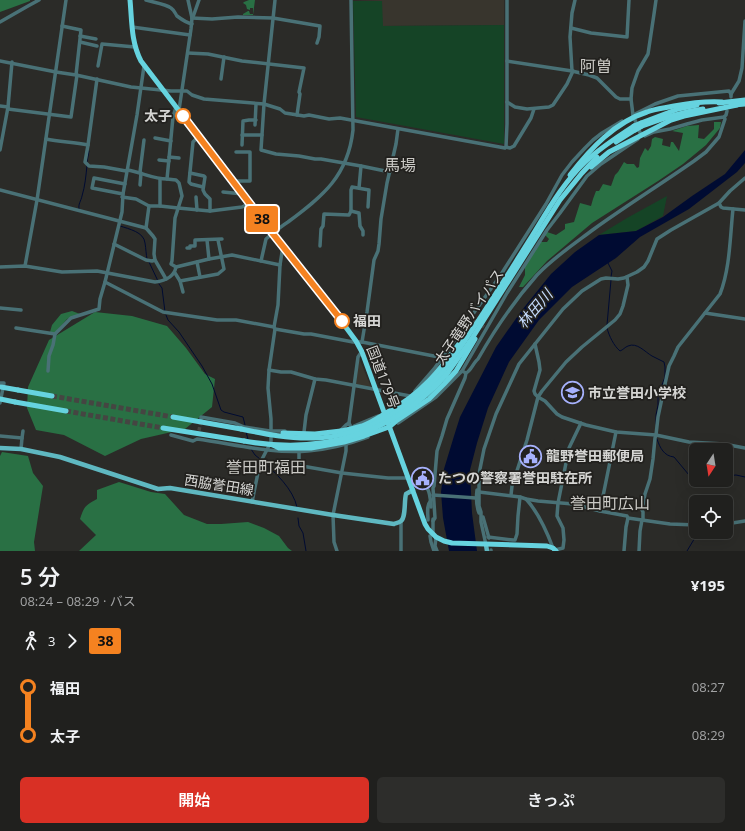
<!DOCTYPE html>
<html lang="ja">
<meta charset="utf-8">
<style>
body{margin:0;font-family:"Open Sans","Noto Sans JP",sans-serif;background:#2d2d2b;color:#f1f3f6;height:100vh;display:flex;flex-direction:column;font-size:15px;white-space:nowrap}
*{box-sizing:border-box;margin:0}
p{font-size:13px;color:#a2a3a4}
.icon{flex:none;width:22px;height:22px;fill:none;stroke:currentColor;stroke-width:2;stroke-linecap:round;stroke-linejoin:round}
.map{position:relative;height:551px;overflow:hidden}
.side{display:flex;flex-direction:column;background:#20201e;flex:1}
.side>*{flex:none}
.badge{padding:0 8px;border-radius:3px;font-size:14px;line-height:26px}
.needle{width:26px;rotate:192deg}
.buttons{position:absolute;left:689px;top:443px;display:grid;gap:8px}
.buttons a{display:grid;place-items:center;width:44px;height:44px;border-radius:6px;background:#20201e;box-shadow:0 4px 16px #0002,0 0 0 1px #3d3e3c;font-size:20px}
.map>.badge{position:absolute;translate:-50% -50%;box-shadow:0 0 0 2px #fff}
.legs{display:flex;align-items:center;gap:6px;height:44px;padding:0 20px;font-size:13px}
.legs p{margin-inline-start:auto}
.headline{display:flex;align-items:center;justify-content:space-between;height:68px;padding:0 20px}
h1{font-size:22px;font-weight:600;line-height:30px}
.button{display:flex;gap:8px;margin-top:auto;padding:8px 20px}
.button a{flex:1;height:46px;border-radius:6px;background:#d93025;color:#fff;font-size:16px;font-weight:600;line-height:46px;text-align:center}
.button a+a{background:#2d2d2b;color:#f1f3f6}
ul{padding:0 20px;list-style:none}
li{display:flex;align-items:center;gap:14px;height:48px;font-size:15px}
li i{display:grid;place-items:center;width:6px;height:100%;margin:0 5px;background:currentColor}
li i::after{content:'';width:10px;height:10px;margin:-5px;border:3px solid;border-radius:50%;background:#20201e}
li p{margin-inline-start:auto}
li:first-child i{background:linear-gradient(#0000 50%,currentColor 0)}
li:last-child i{background:linear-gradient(currentColor 50%,#0000 0)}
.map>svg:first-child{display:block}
.built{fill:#38352d}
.green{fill:#154426}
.forest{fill:#297044}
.water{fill:#000b32}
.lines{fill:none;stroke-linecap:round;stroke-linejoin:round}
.stream{stroke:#000b32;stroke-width:1}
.minor-tunnel{stroke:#454542;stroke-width:3.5;stroke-dasharray:3.5 2;stroke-linecap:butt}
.highway-tunnel{stroke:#454542;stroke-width:5;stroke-dasharray:5 2.5;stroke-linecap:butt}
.minor{stroke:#497176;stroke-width:3.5}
.major{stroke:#5fb8c1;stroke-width:4.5}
.highway{stroke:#66d3df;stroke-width:5}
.highway-bridge{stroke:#66d3df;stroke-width:5}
.line-1-casing{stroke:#fff;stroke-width:9}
.line-1{stroke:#f58220;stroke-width:6}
.stop-1-dot{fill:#fff;stroke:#f58220;stroke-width:2}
.labels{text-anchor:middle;stroke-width:3.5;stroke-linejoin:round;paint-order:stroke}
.stop-label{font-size:14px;font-weight:bold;fill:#d6d6d4;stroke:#22211e;text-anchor:end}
.street-label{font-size:14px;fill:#d6d6d4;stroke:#22211e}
.poi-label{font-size:14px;font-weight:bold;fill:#d6d6d4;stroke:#22211e;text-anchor:start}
.water-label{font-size:15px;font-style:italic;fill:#c4dafc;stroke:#22211e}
.quarter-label{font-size:16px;fill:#cac9c5;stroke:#22211e}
</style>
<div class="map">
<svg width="745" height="551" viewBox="0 0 745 551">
<rect width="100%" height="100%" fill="#2b2b28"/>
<g class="built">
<polygon points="353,0 504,0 504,25 382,26 382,1"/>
<polygon points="359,358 371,387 370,387 356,385"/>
</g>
<g class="green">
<polygon points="353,1 382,1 383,26 504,25 504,144 356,117"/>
<polygon points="667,196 663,216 636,231 599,235 627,218"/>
</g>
<g class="forest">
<polygon points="0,0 30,0 30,1 0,12"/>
<polygon points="249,0 255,0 253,15 243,15 243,14 248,11 249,11 250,14 253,14 253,8 250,8 250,10 247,9 246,5 243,3 244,2"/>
<polygon points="714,122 721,122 720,128 706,145 683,164 658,181 592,223 547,261 523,287 519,287 525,275 525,266 540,242 547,242 549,239 545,235 547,232 556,235 565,229 565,224 574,222 580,203 591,206 593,199 596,191 599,191 603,184 611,186 615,175 618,172 624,162 627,164 634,164 637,168 639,167 640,158 645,148 648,151 651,146 652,139 655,137 663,139 662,145 670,147 671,142 673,142 679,151 683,133 672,131 687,126 699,125 698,138 704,139 714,129"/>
<polygon points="72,311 80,314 67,319 55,333 50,332 52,325 61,314"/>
<polygon points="95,312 132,316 167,326 186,348 205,374 215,379 212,407 185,429 141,439 105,456 64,435 36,430 27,408 28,387 49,340"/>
<polygon points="2,452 28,456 33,473 43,486 34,542 35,551 0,551 0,456"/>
<path d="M119,482L151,492L165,494L184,515L207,524H221L248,522L264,528L279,536L288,548L292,551H79L96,535L80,519C84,506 86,505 97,499V490Z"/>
</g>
<polygon class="water" points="745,150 745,163 737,172 689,209 640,237 616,258 572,287 539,320 509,362 488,408 477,443 470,470 472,513 477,551 449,551 443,518 441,492 444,469 454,436 460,417 496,347 522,310 551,274 575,252 599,235 636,231 663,217 692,196 725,174"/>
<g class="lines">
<g class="stream">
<polyline points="87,162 89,151"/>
<path d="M79,209C78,204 81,201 82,196C85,186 86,176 87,165"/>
<path d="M120,226C129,229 144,232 145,243C146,249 146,254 147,259"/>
<polyline points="149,262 158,281"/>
<polyline points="608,263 612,271 611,277"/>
<polyline points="159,284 162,288 165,312"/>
<polyline points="166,315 168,320 179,332 202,366 212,384 221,410 224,412 243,417 245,425"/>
<polyline points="607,325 611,280"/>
<path d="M607,328C609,336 614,346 620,351C623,350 625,347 628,346C637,342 645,352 652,356C656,358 660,360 664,362L665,367V377L658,395V405L656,415V424"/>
<polyline points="246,432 248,439"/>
<path d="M657,439C660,448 664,456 674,457L689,475L696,476"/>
<polyline points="251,449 255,455 260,459"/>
<path d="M262,461C276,473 293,489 297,507"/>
<polyline points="726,476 736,475 745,477"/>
<polyline points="298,518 299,526 303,533 306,551"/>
<polyline points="687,551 696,536 700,532"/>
</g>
<g class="minor-tunnel">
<polyline points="548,205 557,211"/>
<polyline points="474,320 484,327"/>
<polyline points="198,436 201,420"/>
</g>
<g class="highway-tunnel">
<polyline points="52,396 173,417"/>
<polyline points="66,411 163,428"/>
</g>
<g class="minor">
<path d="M146,0C152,2 166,4 171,8C174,10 175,13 177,16C181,19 187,23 192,24"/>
<polyline points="275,0 264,104 261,150 276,154 299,156 315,159 321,159 361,166 390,172"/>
<polyline points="192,18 212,19 238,17 273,18 320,26 319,37 317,43"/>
<polyline points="192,18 193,17 199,0"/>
<polyline points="0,22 28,6 39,0"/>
<polyline points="62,26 81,30 76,75"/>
<polyline points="132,27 190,35"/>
<polyline points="571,28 591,33 627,37 629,0"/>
<polyline points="80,36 96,39"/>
<polyline points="80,42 97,46"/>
<polyline points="188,53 208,54 242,61 304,68 299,92 300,94 297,115"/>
<polyline points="0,61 56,72 76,75 131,87 171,91 187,91 192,95 204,99 264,104 280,109 285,113 304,116 309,115 329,119 340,118 505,148 506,147 510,148 514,146 531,118 534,109"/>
<polyline points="507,61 572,71 589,75 597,78 616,97 620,99 631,99"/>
<polyline points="98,66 102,44 135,47"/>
<polyline points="572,71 570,37 572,13 575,0"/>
<polyline points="221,79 224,57"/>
<polyline points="731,94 739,81 742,68 745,21"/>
<polyline points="507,102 515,107 527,109 549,107 553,105 567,84 573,71"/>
<polyline points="0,106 8,107"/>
<polyline points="176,107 173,117 167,179 176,180 179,183 182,196 175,218 172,261 171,264 176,267"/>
<polyline points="8,109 71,117 77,75"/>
<polyline points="179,110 191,29 192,18 188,0"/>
<polyline points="633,115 655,104 678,96 729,91 731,94 731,97"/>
<polyline points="255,125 256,104"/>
<polyline points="242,135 262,135"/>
<polyline points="641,135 633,115 631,99 632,88 638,71 648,54 654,14 656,0"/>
<polyline points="199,136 193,142 189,182 191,184 203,187"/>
<polyline points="645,136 654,132 670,129 687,124 702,120 724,117 726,115 727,111"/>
<polyline points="155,138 171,141"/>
<path d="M46,139C60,142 74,142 88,145L85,162L89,166L104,167L126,171"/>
<polyline points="88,145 97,79"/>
<polyline points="242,145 243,121 249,120 256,120"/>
<polyline points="506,147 507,124 507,0"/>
<polyline points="0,150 8,107 12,62"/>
<polyline points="169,157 179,158"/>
<polyline points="159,160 169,161"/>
<path d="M127,170C141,172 153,179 167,179"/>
<polyline points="140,172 144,140"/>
<polyline points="190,173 204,176 205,177 203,190 205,194 210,199 210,211"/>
<polyline points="232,181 250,181 250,152 236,152"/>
<polyline points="140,185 141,173"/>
<polyline points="359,188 361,166"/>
<polyline points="0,190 146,228"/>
<polyline points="223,192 243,194"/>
<polyline points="123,194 92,188 94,178 125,184"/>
<polyline points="122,197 136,199 149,206 160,206 178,208 210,211 242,207 246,205 248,201"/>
<polyline points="196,197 197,210"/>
<polyline points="719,203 721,207 723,208 745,210"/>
<polyline points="149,206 146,228 153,236 155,239 154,254 155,260 166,279"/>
<polyline points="160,206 160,179"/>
<polyline points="351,211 359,213 360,226 363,231 363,235"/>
<polyline points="207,240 209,259"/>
<polyline points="114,244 146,260 152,261 155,260"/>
<polyline points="320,246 321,229 323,226 324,214 349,215 351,211 351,190 352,187 369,190 368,207"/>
<polyline points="187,248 190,248 190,246 195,246 195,240 222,239"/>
<path d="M261,261L266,239C273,233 280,227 288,222C323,196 348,176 353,130L351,0"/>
<polyline points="197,262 200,277"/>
<polyline points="25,266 37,200 66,0"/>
<path d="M0,267L25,266L62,272L97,271L155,282C164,281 174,277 176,267"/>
<polyline points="176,267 209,259 232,255 280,265"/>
<polyline points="175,273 180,281 183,292"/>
<polyline points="180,281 218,274 224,269 218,240"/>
<polyline points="105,282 163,312 217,320 236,320 274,327 275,329 304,334 311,334 353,342 362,342 444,358"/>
<polyline points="0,308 21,310"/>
<polyline points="705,313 745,319"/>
<polyline points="274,327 278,305 280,265 283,246"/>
<polyline points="16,328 55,334 71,318 99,309 100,299 105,282 122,212 123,194 137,115 144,66"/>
<polyline points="362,342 367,312 374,260 378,251 379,244 381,219 387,183 396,144 398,129"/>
<polyline points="535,344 539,362 540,370 534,391 535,394 538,397 545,401 557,414 562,417 586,425 616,432 656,435 689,442 724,444 745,448"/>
<polyline points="269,370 281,372 291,372 315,379 326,380 410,396"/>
<polyline points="48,371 49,356 53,345 55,334"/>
<path d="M462,371L466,373C471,371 473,363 478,359C495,329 514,301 537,275C554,257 574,244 594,229C626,206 661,184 694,161L706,152L719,137L725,119L724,117"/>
<polyline points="0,383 4,383 0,403"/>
<polyline points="415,391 434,369 500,276 546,204 562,175 572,162 585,148 593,140 602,133 622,121"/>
<polyline points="201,419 201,417 235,423 244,427 270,431 285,431"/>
<polyline points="349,423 358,357 360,354 362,352"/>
<polyline points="398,423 436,397 462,371 507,293 547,230 560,213 587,176 601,164 638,139"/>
<polyline points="354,426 378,416"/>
<polyline points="342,429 346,425 349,423 351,427"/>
<polyline points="304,432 306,415 315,379"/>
<path d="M171,435L193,441L197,439C234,444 271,454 308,451C329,449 349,444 368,437"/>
<polyline points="0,436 22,438"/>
<polyline points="21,449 22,438 23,431"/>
<polyline points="299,451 299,461 302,466 342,473 388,478 408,478"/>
<path d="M411,485C430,481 430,493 431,507"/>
<path d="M477,490C476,498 476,505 479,513"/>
<polyline points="479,492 520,497 526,499 538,501 573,504 600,511 627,516 628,518 670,524 696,525"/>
<polyline points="433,495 476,498"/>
<polyline points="511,495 512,486 527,440 538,397 542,391 566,362 582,347 615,320 620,314 623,306 628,285 627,277"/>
<path d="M526,499C538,512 547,532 553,548"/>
<polyline points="252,502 260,463 271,442 271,419 268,388 269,370 275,329"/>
<polyline points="558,503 569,448 581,423"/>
<polyline points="600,511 616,432"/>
<polyline points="483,517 489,538"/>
<polyline points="433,519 433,534"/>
<path d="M428,520C428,513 426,506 431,500"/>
<path d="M643,520V512L642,510L645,494L650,479L653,459L655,438L656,435L658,417L665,384L669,366L674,356L678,347L720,294C730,269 730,237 733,209"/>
<polyline points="433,521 435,518 433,488 434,486 437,451 442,436 447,419 465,378 466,373"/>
<polyline points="401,522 401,551"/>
<polyline points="726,524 745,521"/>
<polyline points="430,536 431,542 434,551"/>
<polyline points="436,537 435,546 437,551"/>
<polyline points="488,537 513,540 515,540 517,534 518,516 520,497"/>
<polyline points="486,545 481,522 481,512 479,506 479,474 484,449 496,414 519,364 563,309 582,291 601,279 606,278 618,279 624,278 637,272 644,267 648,261 657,239 671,230 719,203 730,191 745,178"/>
<polyline points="491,550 491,551"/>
<polyline points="555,550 563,548 564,540 563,528 557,516 558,503"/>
<polyline points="337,551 334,542 333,515 346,451 346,445"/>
<polyline points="624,551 626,527 628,518"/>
<polyline points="639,551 640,531 642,520"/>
</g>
<g class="major">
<path d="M0,448L21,449L60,457L158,489L170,488L333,515L394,524C396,523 399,523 401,521C406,517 404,501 406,494L413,490"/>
<polyline points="486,545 487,551"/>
</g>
<g class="highway">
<path d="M130,0C132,21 131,42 141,61L273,234L342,322L356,341L362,352L425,524L428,529L436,537L444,541L452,543L547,546L553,548L556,551"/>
<polyline points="719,103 745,100"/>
<polyline points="734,105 745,104"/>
<polyline points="641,123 678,109 697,105"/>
<path d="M642,126C662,119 681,112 703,109"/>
<polyline points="616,142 635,130"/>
<polyline points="591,167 609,152 671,120 684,116 737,105"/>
<path d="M570,175C590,149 615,122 647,112C655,109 665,108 674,106C690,103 705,101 722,102"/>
<path d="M442,373C475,329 503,282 532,236C548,210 563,183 585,162C600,148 617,137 634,126"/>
<polyline points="446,375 471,340 560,200 582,173 597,157"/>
<polyline points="18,390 52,396"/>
<polyline points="15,402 66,411"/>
<polyline points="173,417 241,429"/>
<polyline points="163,428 244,441"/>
<path d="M341,431C348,430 355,428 362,426C371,423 378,418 386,413C422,394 440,370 464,337"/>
<polyline points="273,445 279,448 311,448 344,442 364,436 389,427 396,421 429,399 444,384 456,371 475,339"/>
</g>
<g class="highway-bridge">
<polyline points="634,126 641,123"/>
<polyline points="635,130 642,126"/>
<polyline points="1,387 18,390"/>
<polyline points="0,399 15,402"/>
<path d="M241,429C265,434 290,439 314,438C363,437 411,409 442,373"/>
<polyline points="283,433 315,434 341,431"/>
<path d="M244,441C322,455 392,435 446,375"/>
</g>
</g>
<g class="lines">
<defs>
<polyline id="line-1" points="183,116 273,234 342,321"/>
</defs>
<use href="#line-1" class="line-1-casing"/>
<use href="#line-1" class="line-1"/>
</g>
<defs>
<symbol id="school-ring" viewBox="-11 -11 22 22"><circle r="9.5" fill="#22211e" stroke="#a6b1fc" stroke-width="1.5"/><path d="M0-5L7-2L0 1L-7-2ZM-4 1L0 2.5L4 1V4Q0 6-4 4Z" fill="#a6b1fc"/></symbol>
<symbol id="civic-ring" viewBox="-11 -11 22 22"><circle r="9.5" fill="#22211e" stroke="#a6b1fc" stroke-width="1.5"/><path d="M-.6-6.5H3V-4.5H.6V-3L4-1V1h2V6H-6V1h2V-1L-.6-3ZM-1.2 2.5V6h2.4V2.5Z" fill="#a6b1fc"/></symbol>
</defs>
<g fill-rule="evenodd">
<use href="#school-ring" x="560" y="380" width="25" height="25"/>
<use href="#civic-ring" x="518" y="444" width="25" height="25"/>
<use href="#civic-ring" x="410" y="466" width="25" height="25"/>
</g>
<g class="stop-1-dot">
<circle cx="183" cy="116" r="7"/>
<circle cx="342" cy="321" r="7"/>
</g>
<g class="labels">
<g class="stop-label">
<text x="172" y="121">太子</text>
<text x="353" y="326" text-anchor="start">福田</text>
</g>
<g class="street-label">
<text transform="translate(469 317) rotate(-56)" y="5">太子竜野バイパス</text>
<text transform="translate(383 377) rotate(69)" y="5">国道179号</text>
<text transform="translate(219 485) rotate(9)" y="5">西脇誉田線</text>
</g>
<g class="poi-label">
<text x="588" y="398">市立誉田小学校</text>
<text x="546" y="461">龍野誉田郵便局</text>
<text x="438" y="483">たつの警察署誉田駐在所</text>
</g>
<g class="water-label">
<text transform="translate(535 309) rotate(-50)" y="5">林田川</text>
</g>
<g class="quarter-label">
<text x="596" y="72">阿曽</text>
<text x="400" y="171">馬場</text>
<text x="266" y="473">誉田町福田</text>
<text x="610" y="509">誉田町広山</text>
</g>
</g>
</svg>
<div class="buttons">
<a><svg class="needle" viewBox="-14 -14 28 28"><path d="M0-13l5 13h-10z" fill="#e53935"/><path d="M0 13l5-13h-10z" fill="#a2a3a4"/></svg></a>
<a><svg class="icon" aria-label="locate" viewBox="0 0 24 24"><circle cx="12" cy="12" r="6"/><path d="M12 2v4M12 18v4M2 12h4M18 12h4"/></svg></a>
</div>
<b class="badge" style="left:262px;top:219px;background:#f58220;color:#111">38</b>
</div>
<section class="side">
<div class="headline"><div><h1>5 分</h1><p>08:24 – 08:29 · バス</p></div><b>¥195</b></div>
<div class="legs"><svg class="icon" aria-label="walk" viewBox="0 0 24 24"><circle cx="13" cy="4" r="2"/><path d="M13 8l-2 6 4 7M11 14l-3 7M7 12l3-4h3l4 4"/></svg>3<svg class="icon" aria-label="forward" viewBox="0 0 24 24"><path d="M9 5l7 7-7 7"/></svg><b class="badge" style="background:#f58220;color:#111">38</b></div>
<ul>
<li><i style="color:#f58220"></i><b>福田</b><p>08:27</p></li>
<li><i style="color:#f58220"></i><b>太子</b><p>08:29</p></li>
</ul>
<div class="button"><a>開始</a><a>きっぷ</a></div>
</section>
